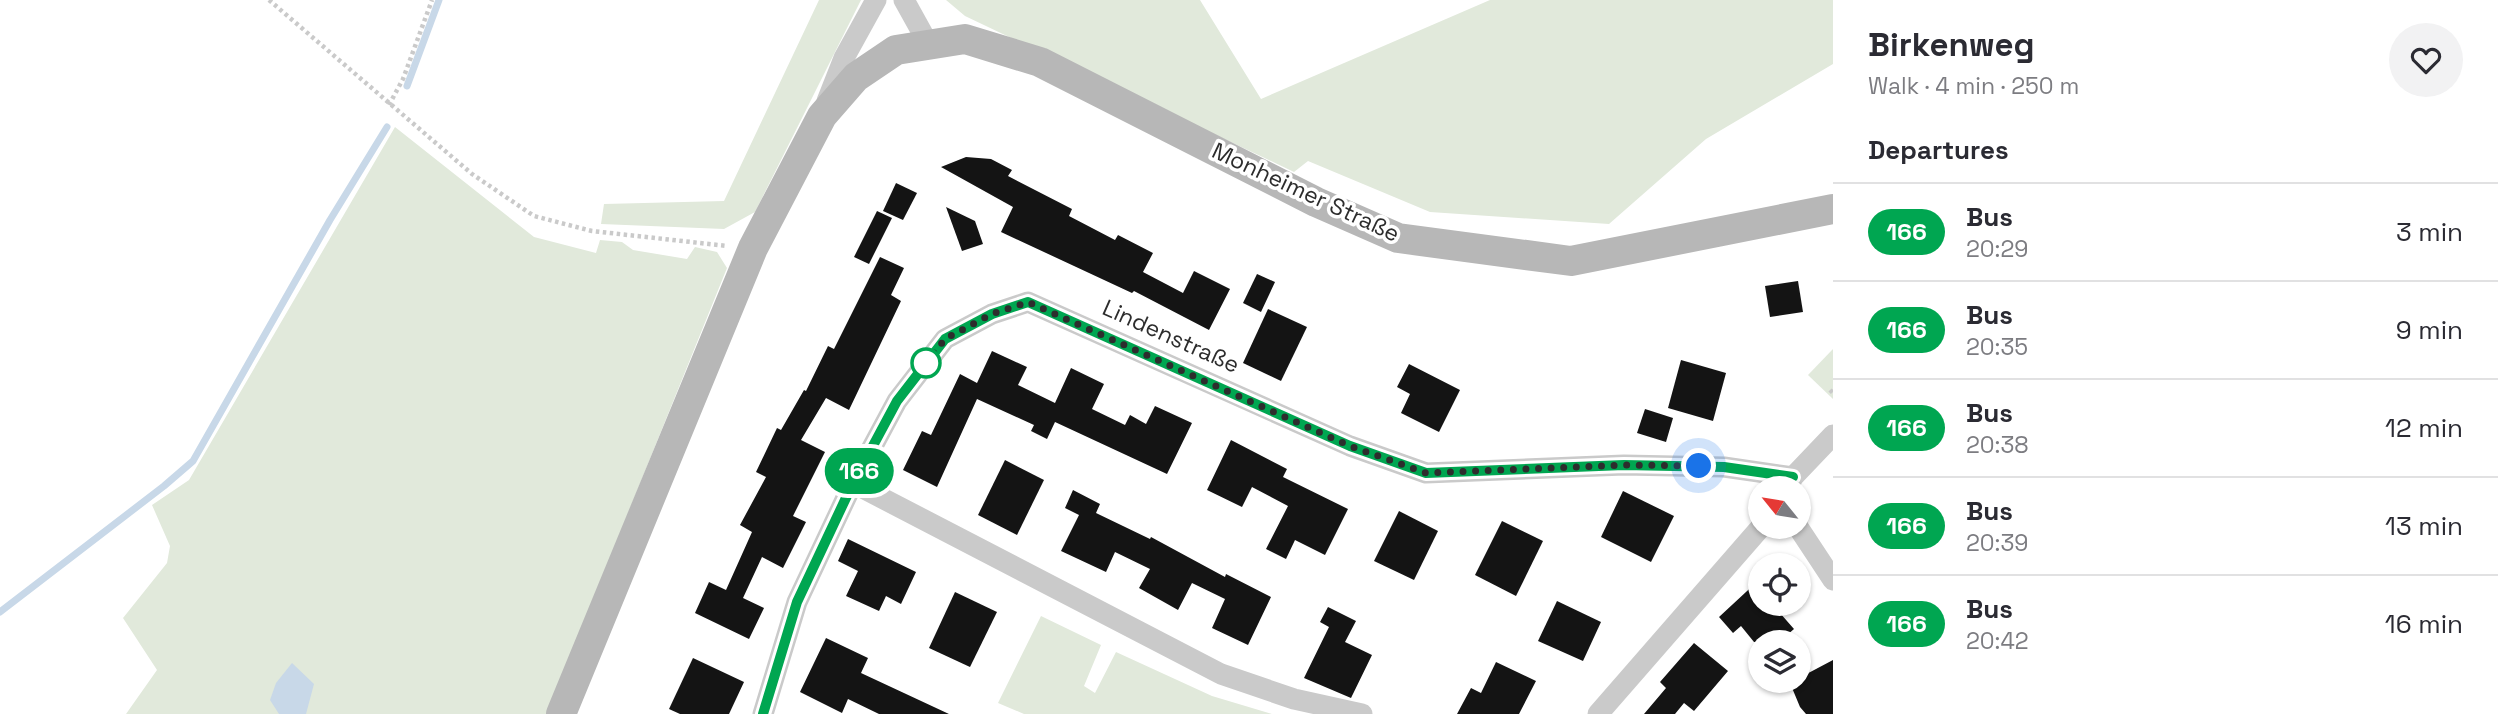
<!DOCTYPE html>
<meta charset="utf-8">
<style>
body{margin:0;font-family:"Space Grotesk",sans-serif;background:#f2f2f3;color:#2b2b33;height:100vh;display:flex;flex-direction:column;font-size:26px;white-space:nowrap}
*{box-sizing:border-box;margin:0}
p{font-size:23px;color:#7c7c81}
.icon{flex:none;width:38px;height:38px;fill:none;stroke:currentColor;stroke-width:2;stroke-linecap:round;stroke-linejoin:round}
.map{position:relative;flex:1;overflow:hidden}
.side{display:flex;flex-direction:column;background:#fff;width:665px}
.side>*{flex:none}
.badge{padding:0 14px;border-radius:23px;font-size:24px;line-height:46px}
.needle{width:46px;rotate:300deg}
.fabs{position:absolute;left:1748px;top:476px;display:grid;gap:14px}
.fabs a{display:grid;place-items:center;width:63px;height:63px;border-radius:50%;background:#fff;box-shadow:0 2px 5px #0004;font-size:35px}
.you{position:absolute;width:35px;height:35px;margin:-18px;border:5px solid #fff;border-radius:50%;background:#1a73e8;box-shadow:0 0 0 10px #1a73e833}
.map>.badge{position:absolute;translate:-50% -50%;box-shadow:0 0 0 4px #fff}
h2{padding:0 35px;font-size:26px;line-height:63px}
.round{display:grid;place-items:center;flex:none;width:74px;height:74px;border-radius:37px;background:#f2f2f3}
.headline{display:flex;align-items:center;justify-content:space-between;height:119px;padding:0 35px}
h1{font-size:33px;font-weight:700;line-height:52px}
ul{padding:0;list-style:none}
li{display:flex;align-items:center;gap:21px;height:98px;padding:0 35px;border-top:2px solid #e1e1e2}
li div{flex:1}
li b{display:block;font-size:26px}
li em{font-style:normal}
li .badge{min-width:77px;font-weight:700;text-align:center}
main{display:flex;flex:1;min-height:0}
.map>svg:first-child{display:block}
.green{fill:#e1e9db}
.water{fill:#c8d8e8}
.lines{fill:none;stroke-linecap:round;stroke-linejoin:round}
.stream{stroke:#c8d8e8;stroke-width:7}
.building{fill:#141414}
.path{stroke:#cacaca;stroke-width:4.5;stroke-dasharray:3.5 3.5;stroke-linecap:butt}
.street{stroke:#cacaca;stroke-width:21}
.secondary{stroke:#b7b7b7;stroke-width:30}
.line-casing{stroke:#fff;stroke-width:16}
.line{stroke:#00a651;stroke-width:10}
.walk{stroke:#2d2d2d;stroke-width:7;stroke-dasharray:0 12.6}
.stop-dot{fill:#fff;stroke:#00a651;stroke-width:3.5}
.labels{text-anchor:middle;stroke-width:7;stroke-linejoin:round;paint-order:stroke}
.street-label{font-size:23px;fill:#2d2d2d;stroke:#fff}
</style>
<main>
<div class="map">
<svg width="1833" height="714" viewBox="0 0 1833 714">
<rect width="100%" height="100%" fill="#fff"/>
<g class="green">
<polygon points="819,0 861,0 755,212 724,229 601,224 604,204 724,201"/>
<polygon points="946,0 1200,0 1261,99 1490,0 1833,0 1833,64 1706,139 1609,224 1430,212 1308,161 1294,172 965,16"/>
<polygon points="395,127 534,237 596,253 600,240 622,242 633,250 687,259 695,247 717,252 727,268 547,714 126,714 157,670 123,618 167,563 170,546 152,505 189,480"/>
<polygon points="1833,349 1833,399 1808,375"/>
<polygon points="1041,616 1101,645 1084,686 1095,693 1116,652 1212,696 1272,714 1024,714 998,703"/>
</g>
<polygon class="water" points="292,663 314,684 306,714 279,714 270,700 276,683"/>
<g class="lines">
<g class="stream">
<polyline points="407,86 439,0"/>
<polyline points="0,612 164,486 193,461 330,220 387,127"/>
</g>
</g>
<g class="building">
<polygon points="966,157 991,159 1012,170 1008,176 1072,209 1069,216 1115,240 1118,235 1153,253 1143,272 1183,293 1194,271 1230,289 1209,330 1134,291 1132,293 1001,232 1013,207 941,167"/>
<polygon points="896,183 917,193 903,220 883,211"/>
<polygon points="946,207 975,221 983,244 962,251"/>
<polygon points="877,211 892,218 869,264 854,257"/>
<polygon points="880,257 904,268 891,295 901,301 849,410 826,398 801,440 825,452 793,516 806,522 783,568 762,557 743,598 764,608 749,639 695,613 709,582 726,590 752,532 740,525 766,477 756,472 777,428 781,430 804,390 806,391 828,346 834,349"/>
<polygon points="1257,274 1275,282 1261,312 1243,303"/>
<polygon points="1798,281 1803,312 1770,317 1765,286"/>
<polygon points="1268,309 1307,327 1281,381 1243,363"/>
<polygon points="992,351 1027,367 1018,385 1055,403 1071,368 1104,384 1092,409 1125,425 1130,415 1146,424 1155,406 1192,423 1167,474 1055,422 1047,439 1031,431 1034,425 977,399 937,487 903,470 922,431 931,435 960,374 977,383"/>
<polygon points="1681,360 1726,373 1713,421 1668,408"/>
<polygon points="1409,364 1460,390 1439,432 1401,413 1410,394 1397,387"/>
<polygon points="1645,409 1673,418 1666,442 1637,433"/>
<polygon points="1231,440 1287,469 1283,477 1348,509 1325,555 1295,540 1286,559 1266,549 1288,506 1252,487 1242,507 1207,490"/>
<polygon points="1005,460 1044,480 1017,535 978,515"/>
<polygon points="1073,490 1100,504 1096,513 1150,539 1151,537 1225,577 1226,574 1271,597 1248,645 1212,628 1225,599 1192,583 1178,610 1139,588 1150,569 1115,552 1106,572 1061,551 1079,515 1065,508"/>
<polygon points="1623,491 1674,516 1651,562 1601,537"/>
<polygon points="1399,511 1438,531 1414,580 1374,561"/>
<polygon points="1502,521 1543,541 1516,596 1475,575"/>
<polygon points="848,539 916,572 901,604 886,596 879,611 846,596 858,571 838,561"/>
<polygon points="1760,579 1760,604 1772,604 1794,629 1779,642 1754,642 1741,626 1733,633 1719,617"/>
<polygon points="955,592 997,612 970,667 929,648"/>
<polygon points="1557,601 1601,622 1583,661 1538,641"/>
<polygon points="1328,607 1356,621 1345,642 1372,655 1351,698 1304,678 1329,627 1320,622"/>
<polygon points="826,638 868,658 861,673 949,714 879,714 848,699 842,713 800,692"/>
<polygon points="1694,643 1728,671 1694,711 1684,703 1675,714 1644,714 1666,688 1660,682"/>
<polygon points="693,658 744,682 729,714 680,714 669,709"/>
<polygon points="1833,660 1833,714 1806,714 1800,707 1790,683 1799,681 1799,678"/>
<polygon points="1496,662 1536,681 1519,714 1457,714 1471,688 1481,693"/>
</g>
<g class="lines">
<g class="path">
<polyline points="269,0 472,174 534,216 592,231 727,246"/>
<polyline points="389,105 403,79 432,0"/>
<polyline points="1830,390 1833,393"/>
</g>
<g class="street">
<polyline points="904,0 929,45"/>
<polyline points="827,101 844,58 876,0"/>
<polyline points="853,483 1221,674 1294,699 1362,714"/>
<polyline points="1788,488 1793,477 1833,435"/>
<polyline points="1798,527 1833,580"/>
<polyline points="763,714 797,602 853,483 897,401 945,339 992,314 1028,302 1350,446 1426,473 1624,465 1724,467 1793,477"/>
<polyline points="1598,714 1761,527"/>
</g>
<polyline class="secondary" points="561,714 753,248 822,116 856,77 896,50 965,39 1040,62 1316,202 1398,238 1571,261 1833,209"/>
</g>
<g class="lines">
<defs>
<polyline id="line" points="763,714 797,602 853,483 897,401 945,339 992,314 1028,302 1350,446 1426,473 1624,465 1724,467 1793,477"/>
</defs>
<use href="#line" class="line-casing"/>
<use href="#line" class="line"/>
<polyline class="walk" points="926,363 945,339 992,314 1028,302 1350,446 1426,473 1624,465 1699,466"/>
</g>
<circle class="stop-dot" cx="926" cy="363" r="14"/>
<g class="labels">
<g class="street-label">
<text transform="translate(1306 192) rotate(25)" y="8">Monheimer Straße</text>
<text transform="translate(1171 336) rotate(24)" y="8">Lindenstraße</text>
</g>
</g>
</svg>
<div class="fabs">
<a><svg class="needle" viewBox="-14 -14 28 28"><path d="M0-13l5 13h-10z" fill="#e53935"/><path d="M0 13l5-13h-10z" fill="#7c7c81"/></svg></a>
<a><svg class="icon" aria-label="locate" viewBox="0 0 24 24"><circle cx="12" cy="12" r="6"/><path d="M12 2v4M12 18v4M2 12h4M18 12h4"/></svg></a>
<a><svg class="icon" aria-label="layers" viewBox="0 0 24 24"><path d="M12 4l9 5-9 5-9-5zM3 14l9 5 9-5"/></svg></a>
</div>
<div class="you" style="left:1699px;top:466px"></div>
<b class="badge" style="left:859px;top:471px;background:#00a651;color:#fff">166</b>
</div>
<section class="side">
<div class="headline"><div><h1>Birkenweg</h1><p>Walk · 4 min · 250 m</p></div><a class="round"><svg class="icon" aria-label="heart" viewBox="0 0 24 24"><path d="M12 20l-8-8c-3-5 5-10 8-4 3-6 11-1 8 4z"/></svg></a></div>
<h2>Departures</h2>
<ul>
<li><span class="badge" style="background:#00a651;color:#fff">166</span><div><b>Bus</b><p>20:29</p></div><em>3 min</em></li>
<li><span class="badge" style="background:#00a651;color:#fff">166</span><div><b>Bus</b><p>20:35</p></div><em>9 min</em></li>
<li><span class="badge" style="background:#00a651;color:#fff">166</span><div><b>Bus</b><p>20:38</p></div><em>12 min</em></li>
<li><span class="badge" style="background:#00a651;color:#fff">166</span><div><b>Bus</b><p>20:39</p></div><em>13 min</em></li>
<li><span class="badge" style="background:#00a651;color:#fff">166</span><div><b>Bus</b><p>20:42</p></div><em>16 min</em></li>
</ul>
</section>
</main>
